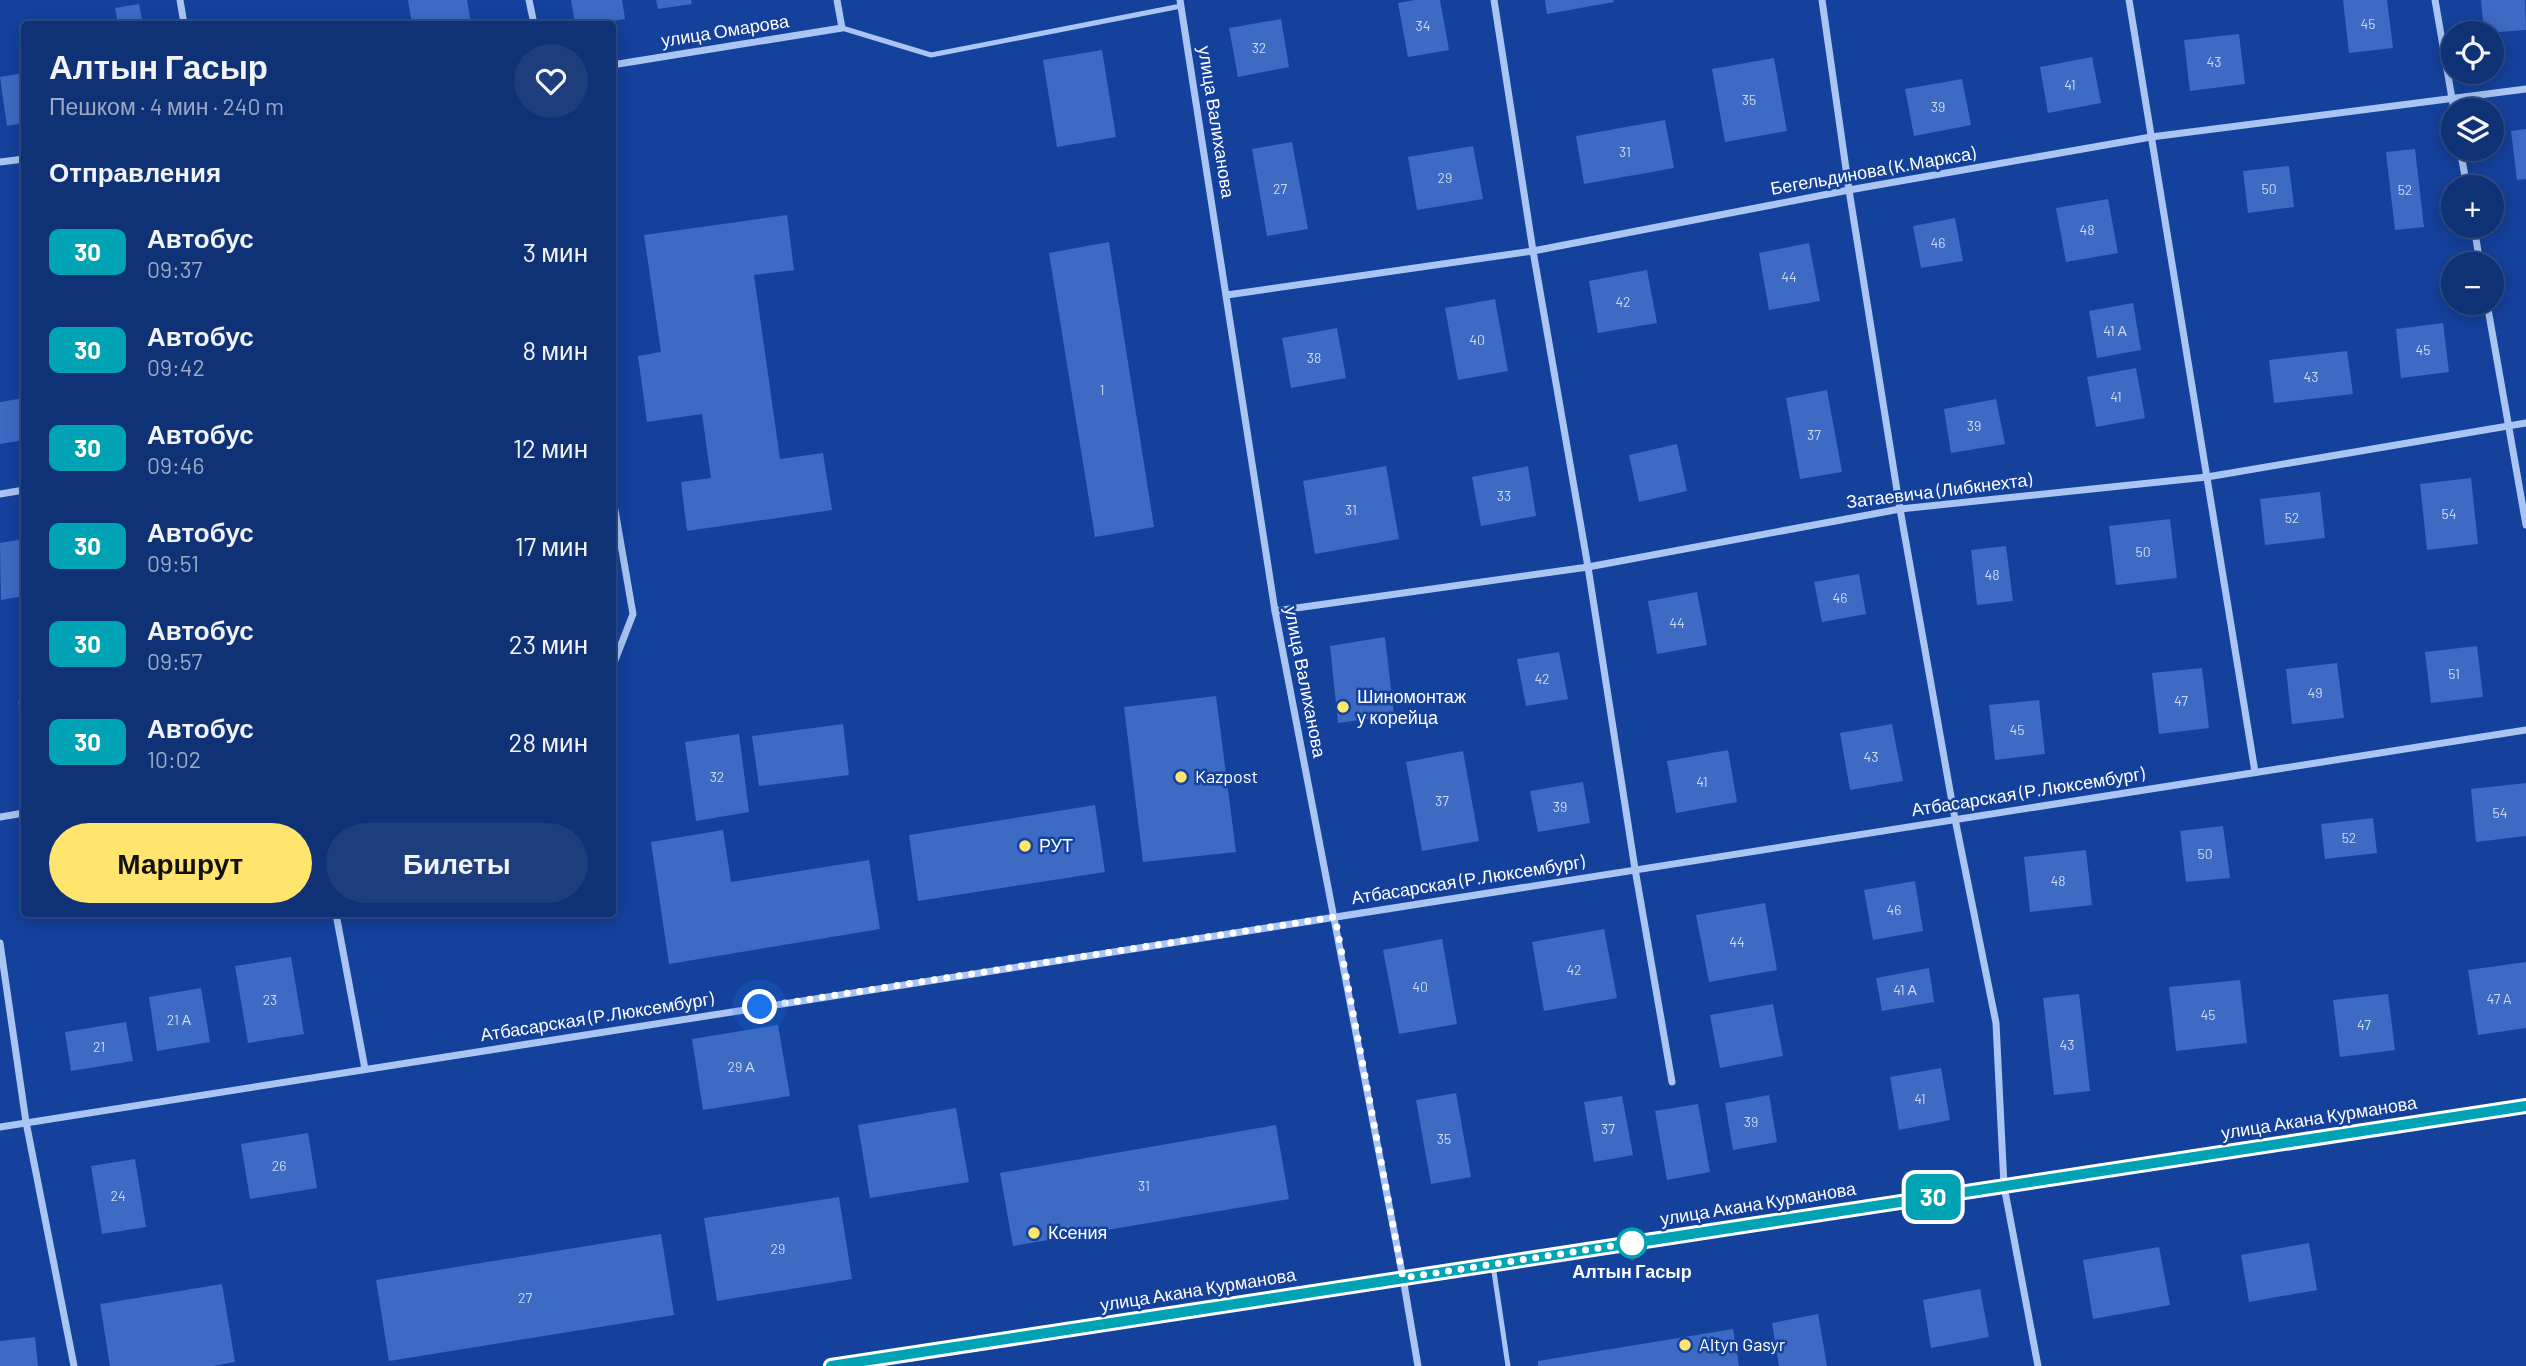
<!DOCTYPE html>
<html lang="ru">
<meta charset="utf-8">
<style>
body{margin:0;font-family:Barlow,sans-serif;background:#1d3d7d;color:#f1f3f6;height:100vh;display:flex;flex-direction:column;font-size:26px;white-space:nowrap}
*{box-sizing:border-box;margin:0}
p{font-size:23px;color:#9ba9c5}
.icon{flex:none;width:38px;height:38px;fill:none;stroke:currentColor;stroke-width:2;stroke-linecap:round;stroke-linejoin:round}
.map{position:relative;flex:1;overflow:hidden}
.details{position:absolute;left:21px;top:21px;width:595px;height:896px;display:flex;flex-direction:column;background:#0f3175;border-radius:7px;box-shadow:0 4px 18px #0003,0 0 0 2px #2f4c87}
.details>*{flex:none}
.badge{padding:0 14px;border-radius:10px;font-size:24px;line-height:46px}
.buttons{position:absolute;left:2441px;top:21px;display:grid;gap:14px}
.buttons a{display:grid;place-items:center;width:63px;height:63px;border-radius:50%;background:#0f3175;box-shadow:0 4px 18px #0003,0 0 0 2px #2f4c87;font-size:35px}
.you{position:absolute;width:35px;height:35px;margin:-18px;border:5px solid #fff;border-radius:50%;background:#1a73e8;box-shadow:0 0 0 10px #1a73e833}
.map>.badge{position:absolute;translate:-50% -50%;box-shadow:0 0 0 4px #fff}
h2{padding:0 28px;font-size:26px;line-height:63px}
.round{display:grid;place-items:center;flex:none;width:74px;height:74px;border-radius:37px;background:#1d3d7d}
.headline{display:flex;align-items:center;justify-content:space-between;height:119px;padding:0 28px}
h1{font-size:33px;font-weight:700;line-height:52px}
.button{display:flex;gap:14px;margin-top:auto;padding:14px 28px}
.button a{flex:1;height:80px;border-radius:42px;background:#ffe46d;color:#111;font-size:28px;font-weight:700;line-height:80px;text-align:center}
.button a+a{background:#1d3d7d;color:#f1f3f6}
ul{padding:0;list-style:none}
li{display:flex;align-items:center;gap:21px;height:98px;padding:0 28px}
li div{flex:1}
li b{display:block;font-size:26px}
li em{font-style:normal}
li .badge{min-width:77px;font-weight:700;text-align:center}
.map>svg:first-child{display:block}
.building{fill:#3d6ac3}
.lines{fill:none;stroke-linecap:round;stroke-linejoin:round}
.lane{stroke:#aac4f3;stroke-width:5}
.street{stroke:#aac4f3;stroke-width:7}
.secondary{stroke:#dae5fd;stroke-width:14}
.line-casing{stroke:#fff;stroke-width:16}
.line{stroke:#00a3b4;stroke-width:10}
.walk{stroke:#fff;stroke-width:7;stroke-dasharray:0 12.6}
.poi-dot{fill:#ffe46d;stroke:#14419c;stroke-width:2.5}
.stop-dot{fill:#fff;stroke:#00a3b4;stroke-width:3.5}
.labels{text-anchor:middle;stroke-width:5;stroke-linejoin:round;paint-order:stroke}
.number-label{font-size:14px;fill:#cedaf0}
.street-label{font-size:18px;fill:#fff;stroke:#14419c}
.poi-label{font-size:18px;fill:#fff;stroke:#14419c;text-anchor:start}
.stop-label{font-size:18px;font-weight:bold;fill:#fff;stroke:#14419c}
</style>
<div class="map">
<svg width="2526" height="1366" viewBox="0 0 2526 1366">
<rect width="100%" height="100%" fill="#14419c"/>
<g class="building">
<polygon points="408,0 467,0 471,24 412,24"/>
<polygon points="571,0 622,0 625,19 592,24 575,24"/>
<polygon points="656,0 691,0 692,4 658,9"/>
<polygon points="1415,0 1440,0 1449,50 1408,57 1398,3"/>
<polygon points="1545,0 1613,0 1614,2 1547,14"/>
<polygon points="2343,0 2387,0 2393,48 2349,53"/>
<polygon points="2481,0 2525,0 2526,30 2484,33"/>
<polygon points="139,4 143,24 118,24 115,8"/>
<polygon points="1281,19 1289,67 1238,77 1229,28"/>
<polygon points="2239,34 2245,84 2190,91 2184,40"/>
<polygon points="1102,50 1116,137 1057,147 1043,60"/>
<polygon points="2092,57 2101,103 2048,113 2040,67"/>
<polygon points="1774,58 1787,131 1725,142 1712,69"/>
<polygon points="24,73 24,123 7,126 0,77"/>
<polygon points="1962,79 1971,125 1914,136 1905,89"/>
<polygon points="1665,120 1674,168 1584,184 1576,136"/>
<polygon points="2526,129 2526,179 2517,180 2511,131"/>
<polygon points="1292,142 1308,229 1267,236 1252,149"/>
<polygon points="1473,146 1483,199 1417,210 1408,157"/>
<polygon points="2415,149 2424,227 2395,230 2386,152"/>
<polygon points="2289,166 2294,207 2248,213 2243,171"/>
<polygon points="2108,199 2118,253 2066,262 2056,208"/>
<polygon points="787,215 794,270 754,275 780,459 823,453 832,510 687,531 681,482 711,478 702,414 647,422 638,356 661,352 644,235"/>
<polygon points="1955,218 1963,261 1921,268 1913,226"/>
<polygon points="1109,242 1154,527 1095,537 1049,253"/>
<polygon points="1809,243 1820,301 1769,310 1759,253"/>
<polygon points="1647,270 1657,323 1598,333 1589,281"/>
<polygon points="1495,299 1508,371 1458,380 1445,308"/>
<polygon points="2133,303 2141,350 2097,358 2089,311"/>
<polygon points="2443,323 2449,372 2401,378 2396,329"/>
<polygon points="1337,328 1346,378 1291,388 1282,338"/>
<polygon points="2347,351 2353,394 2274,403 2269,360"/>
<polygon points="2136,368 2145,418 2096,427 2087,377"/>
<polygon points="1827,390 1842,472 1800,479 1786,398"/>
<polygon points="24,398 24,440 0,444 0,402"/>
<polygon points="1996,399 2005,444 1951,453 1944,409"/>
<polygon points="1677,444 1687,491 1639,502 1629,455"/>
<polygon points="1386,466 1399,539 1315,554 1303,481"/>
<polygon points="1528,466 1536,516 1481,526 1472,477"/>
<polygon points="2471,478 2478,544 2427,550 2420,484"/>
<polygon points="2320,492 2325,538 2265,545 2260,499"/>
<polygon points="2170,519 2177,578 2116,585 2109,526"/>
<polygon points="24,539 24,596 1,600 0,543"/>
<polygon points="2006,546 2013,601 1977,605 1971,550"/>
<polygon points="1859,574 1866,614 1822,622 1814,582"/>
<polygon points="1697,592 1707,645 1657,654 1648,601"/>
<polygon points="1385,637 1394,715 1338,723 1330,646"/>
<polygon points="2477,646 2483,697 2431,703 2425,652"/>
<polygon points="1559,652 1568,699 1526,706 1517,659"/>
<polygon points="2337,663 2344,718 2292,724 2286,669"/>
<polygon points="2202,668 2209,728 2159,734 2152,673"/>
<polygon points="1216,696 1236,852 1143,862 1124,707"/>
<polygon points="24,700 24,730 23,731 18,701"/>
<polygon points="2039,700 2045,754 1995,760 1989,705"/>
<polygon points="843,724 849,775 759,786 752,736"/>
<polygon points="1892,724 1903,781 1850,790 1840,733"/>
<polygon points="739,734 749,812 696,821 685,742"/>
<polygon points="1728,750 1737,802 1676,813 1667,761"/>
<polygon points="1463,751 1479,841 1422,851 1406,762"/>
<polygon points="1583,782 1590,823 1538,832 1530,791"/>
<polygon points="2526,783 2526,836 2476,842 2471,789"/>
<polygon points="1095,805 1105,872 918,901 909,835"/>
<polygon points="2373,818 2377,853 2325,859 2321,824"/>
<polygon points="2223,826 2230,878 2186,882 2180,831"/>
<polygon points="723,830 731,882 869,860 880,929 669,964 651,842"/>
<polygon points="2086,850 2092,905 2030,912 2024,857"/>
<polygon points="1915,881 1923,931 1873,940 1864,890"/>
<polygon points="1765,903 1777,970 1709,982 1696,915"/>
<polygon points="1604,929 1617,998 1544,1011 1532,942"/>
<polygon points="1442,939 1457,1024 1399,1034 1383,950"/>
<polygon points="291,957 304,1034 248,1043 235,966"/>
<polygon points="2526,962 2526,1028 2478,1035 2468,970"/>
<polygon points="1929,968 1934,1002 1882,1011 1876,978"/>
<polygon points="2240,980 2247,1043 2176,1051 2169,987"/>
<polygon points="201,988 210,1042 157,1051 149,997"/>
<polygon points="2079,994 2090,1091 2054,1095 2043,998"/>
<polygon points="2388,994 2395,1050 2340,1057 2333,1000"/>
<polygon points="1773,1004 1783,1056 1720,1068 1710,1015"/>
<polygon points="126,1022 133,1061 71,1071 65,1032"/>
<polygon points="778,1025 790,1096 703,1110 692,1039"/>
<polygon points="1941,1068 1950,1120 1899,1130 1890,1077"/>
<polygon points="1456,1093 1471,1177 1431,1184 1416,1100"/>
<polygon points="1769,1095 1777,1142 1733,1150 1725,1103"/>
<polygon points="1622,1096 1633,1155 1594,1162 1584,1102"/>
<polygon points="1698,1104 1710,1172 1667,1180 1655,1111"/>
<polygon points="956,1108 969,1182 870,1198 858,1125"/>
<polygon points="1276,1125 1289,1199 1013,1246 1000,1173"/>
<polygon points="308,1133 317,1188 250,1199 241,1144"/>
<polygon points="135,1159 146,1227 102,1234 91,1166"/>
<polygon points="839,1197 852,1279 717,1301 704,1218"/>
<polygon points="661,1234 674,1315 389,1361 376,1280"/>
<polygon points="2309,1243 2317,1290 2249,1302 2241,1255"/>
<polygon points="2159,1247 2170,1305 2093,1319 2083,1260"/>
<polygon points="222,1284 235,1362 213,1366 110,1366 100,1304"/>
<polygon points="1980,1289 1989,1337 1931,1348 1923,1300"/>
<polygon points="1818,1314 1827,1366 1779,1366 1772,1323"/>
<polygon points="1733,1329 1739,1366 1538,1366 1538,1361"/>
<polygon points="35,1337 38,1366 0,1366 0,1341"/>
</g>
<g class="lines">
<g class="lane">
<polyline points="842,28 931,55 1181,6"/>
<polyline points="1493,1265 1508,1366"/>
</g>
<g class="street">
<polyline points="180,0 184,24"/>
<polyline points="529,0 534,24"/>
<polyline points="1180,0 1275,611 1403,1278 1418,1366"/>
<polyline points="1494,0 1533,251 1588,567 1635,869 1672,1082"/>
<polyline points="1822,0 1849,190 1900,509 1955,819 1996,1023 2004,1186 2038,1366"/>
<polyline points="2129,0 2255,772"/>
<polyline points="2435,0 2454,110"/>
<polyline points="612,65 842,28 837,0"/>
<polyline points="2460,149 2467,187"/>
<polyline points="0,162 24,159"/>
<polyline points="2474,226 2480,264"/>
<polyline points="1227,295 1533,251 1849,190 2151,137 2526,89"/>
<polyline points="2487,303 2526,525"/>
<polyline points="612,493 633,614 612,668"/>
<polyline points="0,494 24,490"/>
<polyline points="1275,611 1588,567 1900,509 2207,477 2526,423"/>
<polyline points="0,817 24,813"/>
<polyline points="336,914 365,1069"/>
<polyline points="0,943 26,1122 74,1366"/>
<polyline points="0,1127 2526,730"/>
</g>
<polyline class="secondary" points="830,1366 2526,1106"/>
</g>
<g class="lines">
<defs>
<polyline id="line" points="831,1366 2526,1106"/>
</defs>
<use href="#line" class="line-casing"/>
<use href="#line" class="line"/>
<polyline class="walk" points="760,1007 1335,917 1403,1278 1632,1243"/>
</g>
<g class="poi-dot">
<circle cx="1343" cy="707" r="7"/>
<circle cx="1181" cy="777" r="7"/>
<circle cx="1025" cy="846" r="7"/>
<circle cx="1034" cy="1233" r="7"/>
<circle cx="1685" cy="1345" r="7"/>
</g>
<circle class="stop-dot" cx="1632" cy="1243" r="14"/>
<g class="labels">
<g class="number-label">
<text x="2368" y="29">45</text>
<text x="1423" y="31">34</text>
<text x="1259" y="53">32</text>
<text x="2214" y="67">43</text>
<text x="2070" y="90">41</text>
<text x="1749" y="105">35</text>
<text x="1938" y="112">39</text>
<text x="1625" y="157">31</text>
<text x="1445" y="183">29</text>
<text x="1280" y="194">27</text>
<text x="2269" y="194">50</text>
<text x="2405" y="195">52</text>
<text x="2087" y="235">48</text>
<text x="1938" y="248">46</text>
<text x="1789" y="282">44</text>
<text x="1623" y="307">42</text>
<text x="2115" y="336">41 А</text>
<text x="1477" y="345">40</text>
<text x="2423" y="355">45</text>
<text x="1314" y="363">38</text>
<text x="2311" y="382">43</text>
<text x="1102" y="395">1</text>
<text x="2116" y="402">41</text>
<text x="1974" y="431">39</text>
<text x="1814" y="440">37</text>
<text x="1504" y="501">33</text>
<text x="1351" y="515">31</text>
<text x="2449" y="519">54</text>
<text x="2292" y="523">52</text>
<text x="2143" y="557">50</text>
<text x="1992" y="580">48</text>
<text x="1840" y="603">46</text>
<text x="1677" y="628">44</text>
<text x="2454" y="679">51</text>
<text x="1542" y="684">42</text>
<text x="2315" y="698">49</text>
<text x="2181" y="706">47</text>
<text x="2017" y="735">45</text>
<text x="1871" y="762">43</text>
<text x="717" y="782">32</text>
<text x="1702" y="787">41</text>
<text x="1442" y="806">37</text>
<text x="1560" y="812">39</text>
<text x="2500" y="818">54</text>
<text x="2349" y="843">52</text>
<text x="2205" y="859">50</text>
<text x="2058" y="886">48</text>
<text x="1894" y="915">46</text>
<text x="1737" y="947">44</text>
<text x="1574" y="975">42</text>
<text x="1420" y="992">40</text>
<text x="1905" y="995">41 А</text>
<text x="2499" y="1004">47 A</text>
<text x="270" y="1005">23</text>
<text x="2208" y="1020">45</text>
<text x="179" y="1025">21 А</text>
<text x="2364" y="1030">47</text>
<text x="2067" y="1050">43</text>
<text x="99" y="1052">21</text>
<text x="741" y="1072">29 А</text>
<text x="1920" y="1104">41</text>
<text x="1751" y="1127">39</text>
<text x="1608" y="1134">37</text>
<text x="1444" y="1144">35</text>
<text x="279" y="1171">26</text>
<text x="1144" y="1191">31</text>
<text x="118" y="1201">24</text>
<text x="778" y="1254">29</text>
<text x="525" y="1303">27</text>
</g>
<g class="street-label">
<text transform="translate(725 31) rotate(-9)" y="6">улица Омарова</text>
<text transform="translate(1216 122) rotate(81)" y="6">улица Валиханова</text>
<text transform="translate(1873 171) rotate(-10)" y="6">Бегельдинова (К.Маркса)</text>
<text transform="translate(1939 491) rotate(-7)" y="6">Затаевича (Либкнехта)</text>
<text transform="translate(1305 682) rotate(79)" y="6">улица Валиханова</text>
<text transform="translate(2028 792) rotate(-9)" y="6">Атбасарская (Р.Люксембург)</text>
<text transform="translate(1468 880) rotate(-9)" y="6">Атбасарская (Р.Люксембург)</text>
<text transform="translate(597 1017) rotate(-9)" y="6">Атбасарская (Р.Люксембург)</text>
<text transform="translate(2319 1118) rotate(-9)" y="6">улица Акана Курманова</text>
<text transform="translate(1758 1204) rotate(-9)" y="6">улица Акана Курманова</text>
<text transform="translate(1198 1290) rotate(-9)" y="6">улица Акана Курманова</text>
</g>
<g class="poi-label">
<text x="1357" y="703">Шиномонтаж<tspan x="1357" dy="21">у корейца</tspan></text>
<text x="1195" y="783">Kazpost</text>
<text x="1039" y="852">РУТ</text>
<text x="1048" y="1239">Ксения</text>
<text x="1699" y="1351">Altyn Gasyr</text>
</g>
<g class="stop-label">
<text x="1632" y="1278">Алтын Гасыр</text>
</g>
</g>
</svg>
<div class="buttons">
<a><svg class="icon" aria-label="locate" viewBox="0 0 24 24"><circle cx="12" cy="12" r="6"/><path d="M12 2v4M12 18v4M2 12h4M18 12h4"/></svg></a>
<a><svg class="icon" aria-label="layers" viewBox="0 0 24 24"><path d="M12 4l9 5-9 5-9-5zM3 14l9 5 9-5"/></svg></a>
<a>+</a>
<a>−</a>
</div>
<div class="you" style="left:760px;top:1007px"></div>
<b class="badge" style="left:1933px;top:1197px;background:#00a3b4;color:#fff">30</b>
<section class="details">
<div class="headline"><div><h1>Алтын Гасыр</h1><p>Пешком · 4 мин · 240 m</p></div><a class="round"><svg class="icon" aria-label="heart" viewBox="0 0 24 24"><path d="M12 20l-8-8c-3-5 5-10 8-4 3-6 11-1 8 4z"/></svg></a></div>
<h2>Отправления</h2>
<ul>
<li><span class="badge" style="background:#00a3b4;color:#fff">30</span><div><b>Автобус</b><p>09:37</p></div><em>3 мин</em></li>
<li><span class="badge" style="background:#00a3b4;color:#fff">30</span><div><b>Автобус</b><p>09:42</p></div><em>8 мин</em></li>
<li><span class="badge" style="background:#00a3b4;color:#fff">30</span><div><b>Автобус</b><p>09:46</p></div><em>12 мин</em></li>
<li><span class="badge" style="background:#00a3b4;color:#fff">30</span><div><b>Автобус</b><p>09:51</p></div><em>17 мин</em></li>
<li><span class="badge" style="background:#00a3b4;color:#fff">30</span><div><b>Автобус</b><p>09:57</p></div><em>23 мин</em></li>
<li><span class="badge" style="background:#00a3b4;color:#fff">30</span><div><b>Автобус</b><p>10:02</p></div><em>28 мин</em></li>
</ul>
<div class="button"><a>Маршрут</a><a>Билеты</a></div>
</section>
</div>
